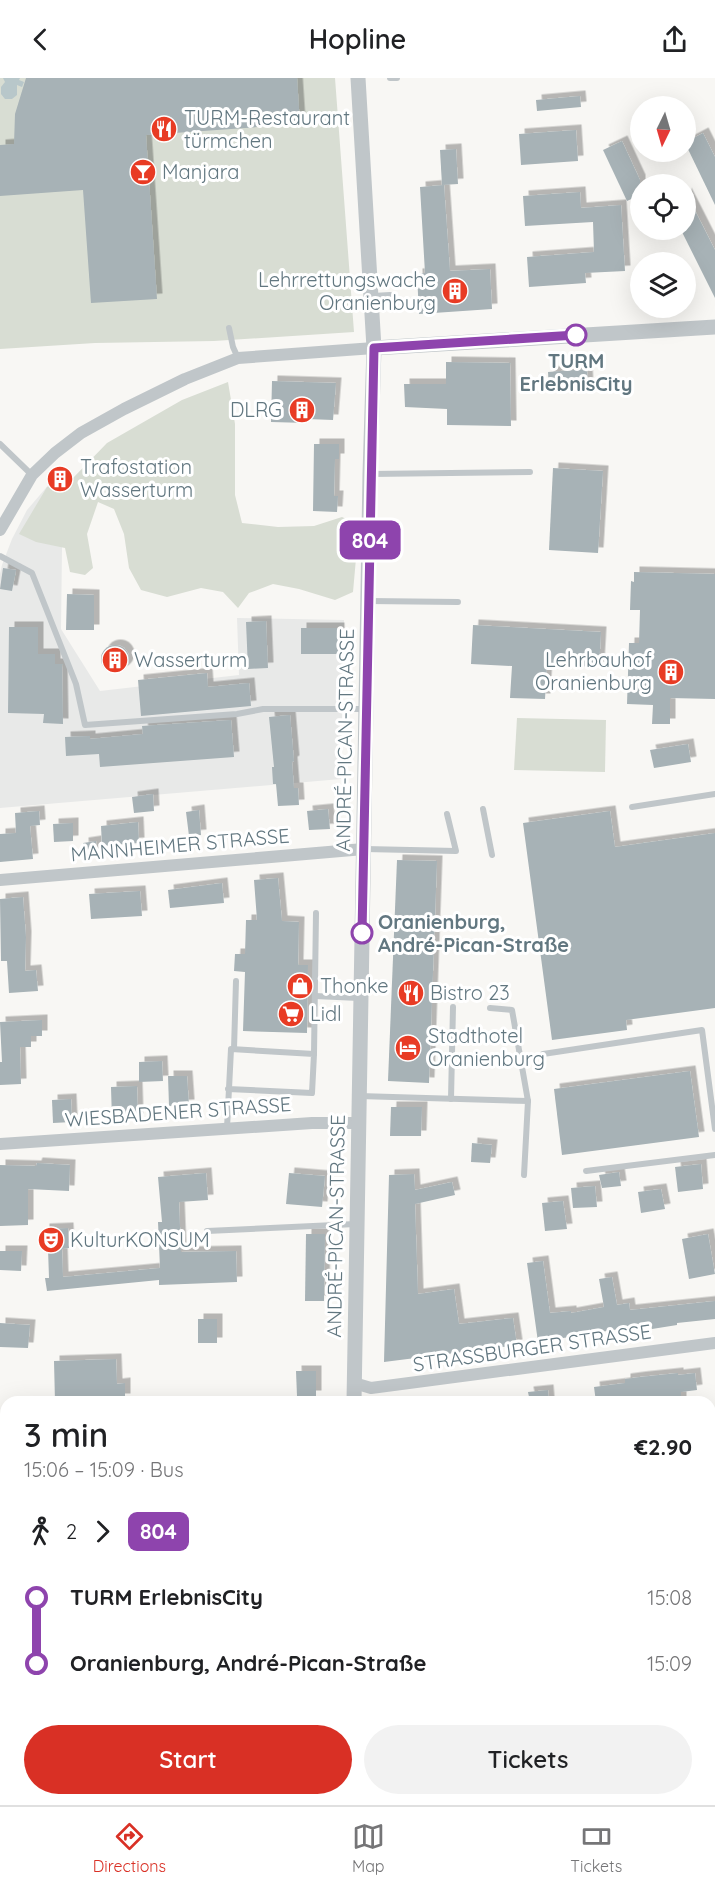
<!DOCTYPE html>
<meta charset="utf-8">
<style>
body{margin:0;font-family:Quicksand,sans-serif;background:#f2f2f2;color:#202124;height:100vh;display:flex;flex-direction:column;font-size:22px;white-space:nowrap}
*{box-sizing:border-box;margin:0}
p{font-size:20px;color:#757577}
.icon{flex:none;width:33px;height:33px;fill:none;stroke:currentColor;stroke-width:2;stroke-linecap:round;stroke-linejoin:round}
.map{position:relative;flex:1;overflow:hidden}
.side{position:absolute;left:0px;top:1318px;width:716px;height:410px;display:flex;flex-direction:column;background:#fff;border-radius:18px 18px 0 0;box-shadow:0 6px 24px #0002}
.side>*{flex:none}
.badge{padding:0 12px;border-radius:9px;font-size:21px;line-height:39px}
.needle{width:39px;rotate:185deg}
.tools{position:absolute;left:630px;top:18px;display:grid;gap:12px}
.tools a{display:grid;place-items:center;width:66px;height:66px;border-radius:50%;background:#fff;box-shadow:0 6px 24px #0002;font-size:30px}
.map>.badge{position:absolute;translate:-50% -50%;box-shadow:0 0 0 3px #fff}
.legs{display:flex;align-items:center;gap:9px;height:66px;padding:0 24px;font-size:20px}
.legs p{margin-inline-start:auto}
.headline{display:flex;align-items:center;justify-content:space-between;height:102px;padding:0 24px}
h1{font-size:33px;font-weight:600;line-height:45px}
.action{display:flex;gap:12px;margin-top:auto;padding:12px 24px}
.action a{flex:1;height:69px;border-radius:36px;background:#d93025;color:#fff;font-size:24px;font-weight:600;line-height:69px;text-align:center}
.action a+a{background:#f2f2f2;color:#202124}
ul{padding:0 24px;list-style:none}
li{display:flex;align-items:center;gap:21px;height:66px;font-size:22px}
li i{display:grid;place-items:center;width:9px;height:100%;margin:0 8px;background:currentColor}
li i::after{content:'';width:15px;height:15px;margin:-8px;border:4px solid;border-radius:50%;background:#fff}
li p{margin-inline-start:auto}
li:first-child i{background:linear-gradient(#0000 50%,currentColor 0)}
li:last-child i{background:linear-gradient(currentColor 50%,#0000 0)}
header{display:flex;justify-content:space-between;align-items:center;height:78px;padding:0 24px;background:#fff;font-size:27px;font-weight:600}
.tab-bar{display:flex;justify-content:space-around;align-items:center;height:84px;border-top:2px solid #e0e0e0;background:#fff;font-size:16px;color:#757577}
.tab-bar a{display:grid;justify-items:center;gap:3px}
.tab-bar .selected{color:#d93025}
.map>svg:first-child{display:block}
.built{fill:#e8e9e8}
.green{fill:#d8ddd3}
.water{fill:#b8c7ca}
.building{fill:#a7b2b6;filter:url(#shadow)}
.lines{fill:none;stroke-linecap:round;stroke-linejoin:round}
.service{stroke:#c0c6c9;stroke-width:6}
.minor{stroke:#c0c6c9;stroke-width:12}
.tertiary{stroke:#c0c6c9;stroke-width:15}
.line-1-casing{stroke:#fff;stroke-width:14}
.line-1{stroke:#8e44ad;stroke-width:9}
.stop-1-dot{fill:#fff;stroke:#8e44ad;stroke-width:3}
.labels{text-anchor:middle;stroke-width:6;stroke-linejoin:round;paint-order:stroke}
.poi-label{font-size:20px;fill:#627780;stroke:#fff;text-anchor:start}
.stop-label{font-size:20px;font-weight:bold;fill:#627780;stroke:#fff}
.street-label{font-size:20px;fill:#627780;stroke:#fff}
</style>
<header><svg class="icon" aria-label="back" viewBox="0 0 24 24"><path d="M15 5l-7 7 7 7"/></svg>Hopline<svg class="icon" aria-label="share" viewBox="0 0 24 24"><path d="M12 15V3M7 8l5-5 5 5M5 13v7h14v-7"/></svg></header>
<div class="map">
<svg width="715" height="1727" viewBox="0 0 715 1727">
<defs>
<filter id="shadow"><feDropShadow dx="5.5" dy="-5.5" stdDeviation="0" flood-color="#0004"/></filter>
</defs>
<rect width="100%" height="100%" fill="#f8f7f4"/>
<polygon class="built" points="63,390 61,551 100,613 239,597 237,540 344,542 341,701 0,730 0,496 2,487 12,461 27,432"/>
<g class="green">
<polygon points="0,0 335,0 354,254 214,263 95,265 0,271"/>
<polygon points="228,304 235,346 235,417 242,445 278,449 314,448 342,439 359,447 353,514 335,522 299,511 273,506 249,515 238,530 223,514 201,510 167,519 141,512 129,490 124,456 114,431 98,424 87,456 93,490 85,497 70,494 65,470 36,464 19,456 47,409 73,400 107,365 182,322"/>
<polygon points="517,640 606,642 605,694 514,692"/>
</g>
<polygon class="water" points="3,0 20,0 19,2 24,4 22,9 17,7 17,17 12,21 5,21 1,16 1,9 5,4"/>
<g class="building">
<polygon points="26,0 297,0 300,46 146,57 157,221 91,225 83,112 0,118 0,67 14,66 15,36"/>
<polygon points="580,18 581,29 537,33 536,22"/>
<polygon points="576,52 578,83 521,87 519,56"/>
<polygon points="703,55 715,79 715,127 686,67 686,64"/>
<polygon points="622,63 640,102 640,117 627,123 603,72"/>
<polygon points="456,71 458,106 442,107 440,72"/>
<polygon points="444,107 450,193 490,191 492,231 419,236 417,196 425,195 420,109"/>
<polygon points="580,114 581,130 621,127 625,193 585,195 586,205 529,209 527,179 594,174 593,144 525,148 523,118"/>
<polygon points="686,115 715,172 715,220 681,152 686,152"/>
<polygon points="446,284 510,285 511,348 447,347 447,331 405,329 404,306 446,306"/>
<polygon points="587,291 588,311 549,313 548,294"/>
<polygon points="272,303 336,305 333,342 307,341 307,345 271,344"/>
<polygon points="314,366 339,366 339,381 335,381 334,418 338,418 337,434 313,433"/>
<polygon points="553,390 603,393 598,475 549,472"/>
<polygon points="3,490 16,492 12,513 0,511"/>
<polygon points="634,494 715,496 715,621 670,620 670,646 652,646 653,627 627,626 629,565 639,565 640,532 630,532 631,503 634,504"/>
<polygon points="67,516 94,517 94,552 66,552"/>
<polygon points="266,543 268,590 248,591 246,544"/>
<polygon points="473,547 601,554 599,589 547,587 545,621 510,620 512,588 471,586"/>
<polygon points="9,549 38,549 38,576 55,576 55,586 62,586 63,646 43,645 44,636 8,635"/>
<polygon points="301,550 339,550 340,576 301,576"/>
<circle cx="115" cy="581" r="14"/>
<polygon points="207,595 208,609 249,605 251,628 141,638 138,602"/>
<polygon points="290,637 294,683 292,684 294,710 298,710 299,727 278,728 276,706 273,706 272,689 274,689 269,639"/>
<polygon points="231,642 234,679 100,689 99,676 66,678 65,659 90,658 90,661 143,656 142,648"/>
<polygon points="688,666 691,684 654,690 650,672"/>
<polygon points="153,716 154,733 134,735 132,719"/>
<polygon points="328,731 330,751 309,752 307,733"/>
<polygon points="199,732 201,757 189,758 186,734"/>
<polygon points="39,733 40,747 30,748 33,781 0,784 0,756 16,755 15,735"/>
<polygon points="610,733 615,769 715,755 715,930 626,942 627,952 552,962 523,745"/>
<polygon points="138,744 139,765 102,768 101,748"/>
<polygon points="73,745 73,763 54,764 53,746"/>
<polygon points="96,763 97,776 84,777 83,765"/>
<polygon points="397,782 437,783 429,1005 388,1003"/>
<polygon points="278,800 282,843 299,844 298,887 308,887 307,955 243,953 245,894 234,893 235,876 245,876 246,842 257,842 254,802"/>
<polygon points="222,805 224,825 170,830 168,812"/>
<polygon points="140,813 142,838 91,841 89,816"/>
<polygon points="23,819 26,859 25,893 36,892 38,913 9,915 7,883 1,883 0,821"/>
<polygon points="42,942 42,958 31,958 31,969 20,969 21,1006 0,1007 0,984 2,984 0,944"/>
<polygon points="162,983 163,1003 139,1004 139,984"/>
<polygon points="690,993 699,1059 562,1077 554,1011"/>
<polygon points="168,998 187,998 189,1027 169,1028"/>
<polygon points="137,1008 138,1041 112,1042 111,1009"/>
<polygon points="71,1021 72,1044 53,1045 52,1022"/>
<polygon points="391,1029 422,1029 421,1058 390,1058"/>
<polygon points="472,1065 492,1067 490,1085 471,1084"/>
<polygon points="37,1085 70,1087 69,1113 28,1111 28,1147 0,1148 0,1087 36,1088"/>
<polygon points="701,1086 703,1111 678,1114 675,1089"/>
<polygon points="619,1094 621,1108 602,1110 599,1097"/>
<polygon points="206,1095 208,1122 179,1124 181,1174 236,1173 237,1204 159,1207 159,1202 47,1213 45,1200 49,1200 48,1171 44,1171 44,1151 68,1150 69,1170 62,1171 63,1199 160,1190 158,1144 162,1144 158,1099"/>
<polygon points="289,1095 325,1098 322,1129 286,1126"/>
<polygon points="414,1096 415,1112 452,1104 455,1117 415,1126 418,1216 454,1211 459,1246 513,1240 517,1267 384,1284 389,1097"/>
<polygon points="595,1108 597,1129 573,1130 571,1110"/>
<polygon points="661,1111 665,1131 641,1135 638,1114"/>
<polygon points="563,1123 567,1151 545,1153 542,1125"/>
<polygon points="306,1156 325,1156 324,1223 305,1223"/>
<polygon points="708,1156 715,1196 689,1201 682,1161"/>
<polygon points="0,1173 22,1173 21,1193 0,1192"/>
<polygon points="543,1183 550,1235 571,1233 571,1235 604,1229 599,1201 612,1199 617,1227 629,1225 630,1232 715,1223 715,1241 677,1245 677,1247 652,1251 651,1246 538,1264 527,1185"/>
<rect x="198" y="1241" width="19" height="24"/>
<polygon points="0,1245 30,1247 28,1270 0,1269"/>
<polygon points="116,1281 117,1306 125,1305 125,1321 106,1321 106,1324 55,1324 54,1283"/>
<polygon points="296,1293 316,1293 316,1318 297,1318"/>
<polygon points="678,1295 678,1297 695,1295 697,1312 681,1314 681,1324 660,1324 660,1322 596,1324 594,1309 625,1305 625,1301 640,1299"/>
<polygon points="548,1312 549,1324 530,1324 528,1314"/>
</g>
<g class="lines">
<g class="service">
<polyline points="390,0 397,0"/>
<polyline points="373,218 390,217"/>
<polyline points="229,250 233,269 238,280"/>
<polyline points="0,366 32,397"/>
<polyline points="371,396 530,394"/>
<polyline points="0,478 32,495 76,606 85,647 237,636 263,631 366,631"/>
<polyline points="369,523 458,524"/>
<polyline points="632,729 715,716"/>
<polyline points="483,731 492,777"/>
<polyline points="365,771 456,773 447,736"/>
<polyline points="315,918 359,920"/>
<polyline points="234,971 236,903"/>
<polyline points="314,976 316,835"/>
<polyline points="543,976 702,952 715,1051"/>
<polyline points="359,1018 528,1023 512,932 490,930"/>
<polyline points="451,1021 453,929"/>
<polyline points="227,1050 231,971 314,976 312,1015 228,1011"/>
<polyline points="586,1093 715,1077"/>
<polyline points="524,1097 528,1023"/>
<polyline points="207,1153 356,1146"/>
<polyline points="241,1324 353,1323"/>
<polyline points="710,1672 715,1672"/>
</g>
<g class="minor">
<polyline points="0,452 32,397 55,375 81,355 124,331 185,301 238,280 374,270"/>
<polyline points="0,802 364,771"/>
<polyline points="0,1066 312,1045 358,1045"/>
<polyline points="354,1305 371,1310 715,1265"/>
<polyline points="710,1483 715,1483"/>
<polyline points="0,1542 6,1542"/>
</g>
<g class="tertiary">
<polyline points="374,270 715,249"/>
<polyline points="354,1324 370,396 374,270 358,0"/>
<polyline points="343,1727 343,1722"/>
</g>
</g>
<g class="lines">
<defs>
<polyline id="line-1" points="362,855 374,270 576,257"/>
</defs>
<use href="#line-1" class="line-1-casing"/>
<use href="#line-1" class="line-1"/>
</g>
<defs>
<symbol id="restaurant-disc" viewBox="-11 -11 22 22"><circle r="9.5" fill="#e83b24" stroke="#fff"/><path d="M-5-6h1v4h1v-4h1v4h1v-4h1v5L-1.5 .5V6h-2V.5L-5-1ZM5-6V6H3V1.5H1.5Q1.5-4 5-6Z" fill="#fff"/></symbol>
<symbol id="bar-disc" viewBox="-11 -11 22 22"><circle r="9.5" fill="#e83b24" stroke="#fff"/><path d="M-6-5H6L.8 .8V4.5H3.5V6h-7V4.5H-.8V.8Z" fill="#fff"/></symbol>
<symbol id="building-disc" viewBox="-11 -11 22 22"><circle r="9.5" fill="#e83b24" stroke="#fff"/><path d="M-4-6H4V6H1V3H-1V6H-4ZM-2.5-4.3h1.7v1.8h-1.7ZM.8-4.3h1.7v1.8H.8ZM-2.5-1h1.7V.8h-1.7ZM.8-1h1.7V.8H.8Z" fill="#fff"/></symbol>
<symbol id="shop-disc" viewBox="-11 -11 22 22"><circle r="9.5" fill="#e83b24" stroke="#fff"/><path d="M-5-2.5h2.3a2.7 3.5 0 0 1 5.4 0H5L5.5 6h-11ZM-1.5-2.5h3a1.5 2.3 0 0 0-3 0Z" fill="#fff"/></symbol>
<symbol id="supermarket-disc" viewBox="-11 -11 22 22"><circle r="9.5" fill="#e83b24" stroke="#fff"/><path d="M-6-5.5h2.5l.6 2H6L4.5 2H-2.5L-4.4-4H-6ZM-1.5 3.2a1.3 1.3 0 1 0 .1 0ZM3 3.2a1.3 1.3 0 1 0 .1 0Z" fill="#fff"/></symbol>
<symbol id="hotel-disc" viewBox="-11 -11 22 22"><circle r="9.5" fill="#e83b24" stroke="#fff"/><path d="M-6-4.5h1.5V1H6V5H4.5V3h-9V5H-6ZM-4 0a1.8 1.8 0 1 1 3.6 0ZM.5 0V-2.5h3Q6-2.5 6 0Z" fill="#fff"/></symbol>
<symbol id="theatre-disc" viewBox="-11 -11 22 22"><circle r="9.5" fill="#e83b24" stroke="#fff"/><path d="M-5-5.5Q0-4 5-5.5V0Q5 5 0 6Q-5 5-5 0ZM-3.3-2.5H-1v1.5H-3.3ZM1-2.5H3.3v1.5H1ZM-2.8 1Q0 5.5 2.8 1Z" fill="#fff"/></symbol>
</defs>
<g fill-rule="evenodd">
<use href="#restaurant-disc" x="149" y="36" width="30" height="30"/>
<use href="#bar-disc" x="128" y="79" width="30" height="30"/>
<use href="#building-disc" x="440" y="198" width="30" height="30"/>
<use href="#building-disc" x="287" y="317" width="30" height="30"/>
<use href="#building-disc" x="45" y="386" width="30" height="30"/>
<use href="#building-disc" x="100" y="567" width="30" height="30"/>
<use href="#building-disc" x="656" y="579" width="30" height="30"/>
<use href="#shop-disc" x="285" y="893" width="30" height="30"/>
<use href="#restaurant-disc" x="396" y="900" width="30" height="30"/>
<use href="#supermarket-disc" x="276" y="921" width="30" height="30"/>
<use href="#hotel-disc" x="393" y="955" width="30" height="30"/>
<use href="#theatre-disc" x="36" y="1147" width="30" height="30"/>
</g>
<g class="stop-1-dot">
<circle cx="576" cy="257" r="10"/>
<circle cx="362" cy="855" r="10"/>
</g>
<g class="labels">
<g class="poi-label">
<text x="184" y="47">TURM-Restaurant<tspan x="184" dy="23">türmchen</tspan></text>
<text x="162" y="101">Manjara</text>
<text x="436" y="209" text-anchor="end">Lehrrettungswache<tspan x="436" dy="23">Oranienburg</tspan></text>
<text x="282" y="339" text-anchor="end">DLRG</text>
<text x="80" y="396">Trafostation<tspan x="80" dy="23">Wasserturm</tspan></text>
<text x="134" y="589">Wasserturm</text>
<text x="652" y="589" text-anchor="end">Lehrbauhof<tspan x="652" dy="23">Oranienburg</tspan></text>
<text x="320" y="915">Thonke</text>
<text x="430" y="922">Bistro 23</text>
<text x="310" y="943">Lidl</text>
<text x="428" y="965">Stadthotel<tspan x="428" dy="23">Oranienburg</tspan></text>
<text x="70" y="1169">KulturKONSUM</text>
</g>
<g class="stop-label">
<text x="576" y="290">TURM<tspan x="576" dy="23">ErlebnisCity</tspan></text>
<text x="378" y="851" text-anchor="start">Oranienburg,<tspan x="378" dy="23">André-Pican-Straße</tspan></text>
</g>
<g class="street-label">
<text transform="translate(345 662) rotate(-89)" y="7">ANDRÉ-PICAN-STRASSE</text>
<text transform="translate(180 767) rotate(-5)" y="7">MANNHEIMER STRASSE</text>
<text transform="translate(178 1034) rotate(-4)" y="7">WIESBADENER STRASSE</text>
<text transform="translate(336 1148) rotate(-89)" y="7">ANDRÉ-PICAN-STRASSE</text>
<text transform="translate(532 1270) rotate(-8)" y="7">STRASSBURGER STRASSE</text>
</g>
</g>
</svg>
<div class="tools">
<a><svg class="needle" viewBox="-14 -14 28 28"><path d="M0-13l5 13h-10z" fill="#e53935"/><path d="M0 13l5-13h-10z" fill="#757577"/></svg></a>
<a><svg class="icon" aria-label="locate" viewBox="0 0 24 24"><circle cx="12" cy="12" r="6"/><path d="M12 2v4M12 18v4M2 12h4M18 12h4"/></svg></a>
<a><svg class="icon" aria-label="layers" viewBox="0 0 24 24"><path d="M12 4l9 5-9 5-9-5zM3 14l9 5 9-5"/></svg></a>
</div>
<b class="badge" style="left:370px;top:462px;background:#8e44ad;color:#fff">804</b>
<section class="side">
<div class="headline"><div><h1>3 min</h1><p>15:06 – 15:09 · Bus</p></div><b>€2.90</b></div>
<div class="legs"><svg class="icon" aria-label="walk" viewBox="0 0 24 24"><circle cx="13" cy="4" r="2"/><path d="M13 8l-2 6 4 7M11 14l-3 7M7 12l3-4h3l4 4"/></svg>2<svg class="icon" aria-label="forward" viewBox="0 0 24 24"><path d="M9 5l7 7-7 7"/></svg><b class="badge" style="background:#8e44ad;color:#fff">804</b></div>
<ul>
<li><i style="color:#8e44ad"></i><b>TURM ErlebnisCity</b><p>15:08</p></li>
<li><i style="color:#8e44ad"></i><b>Oranienburg, André-Pican-Straße</b><p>15:09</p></li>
</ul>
<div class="action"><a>Start</a><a>Tickets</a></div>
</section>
</div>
<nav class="tab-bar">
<a class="selected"><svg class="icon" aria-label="directions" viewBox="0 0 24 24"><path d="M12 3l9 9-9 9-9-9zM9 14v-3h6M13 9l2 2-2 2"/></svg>Directions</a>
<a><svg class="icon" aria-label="map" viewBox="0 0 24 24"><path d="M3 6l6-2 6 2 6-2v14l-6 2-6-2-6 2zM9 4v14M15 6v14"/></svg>Map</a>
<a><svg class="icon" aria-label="tickets" viewBox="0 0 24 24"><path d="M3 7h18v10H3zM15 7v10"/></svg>Tickets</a>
</nav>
